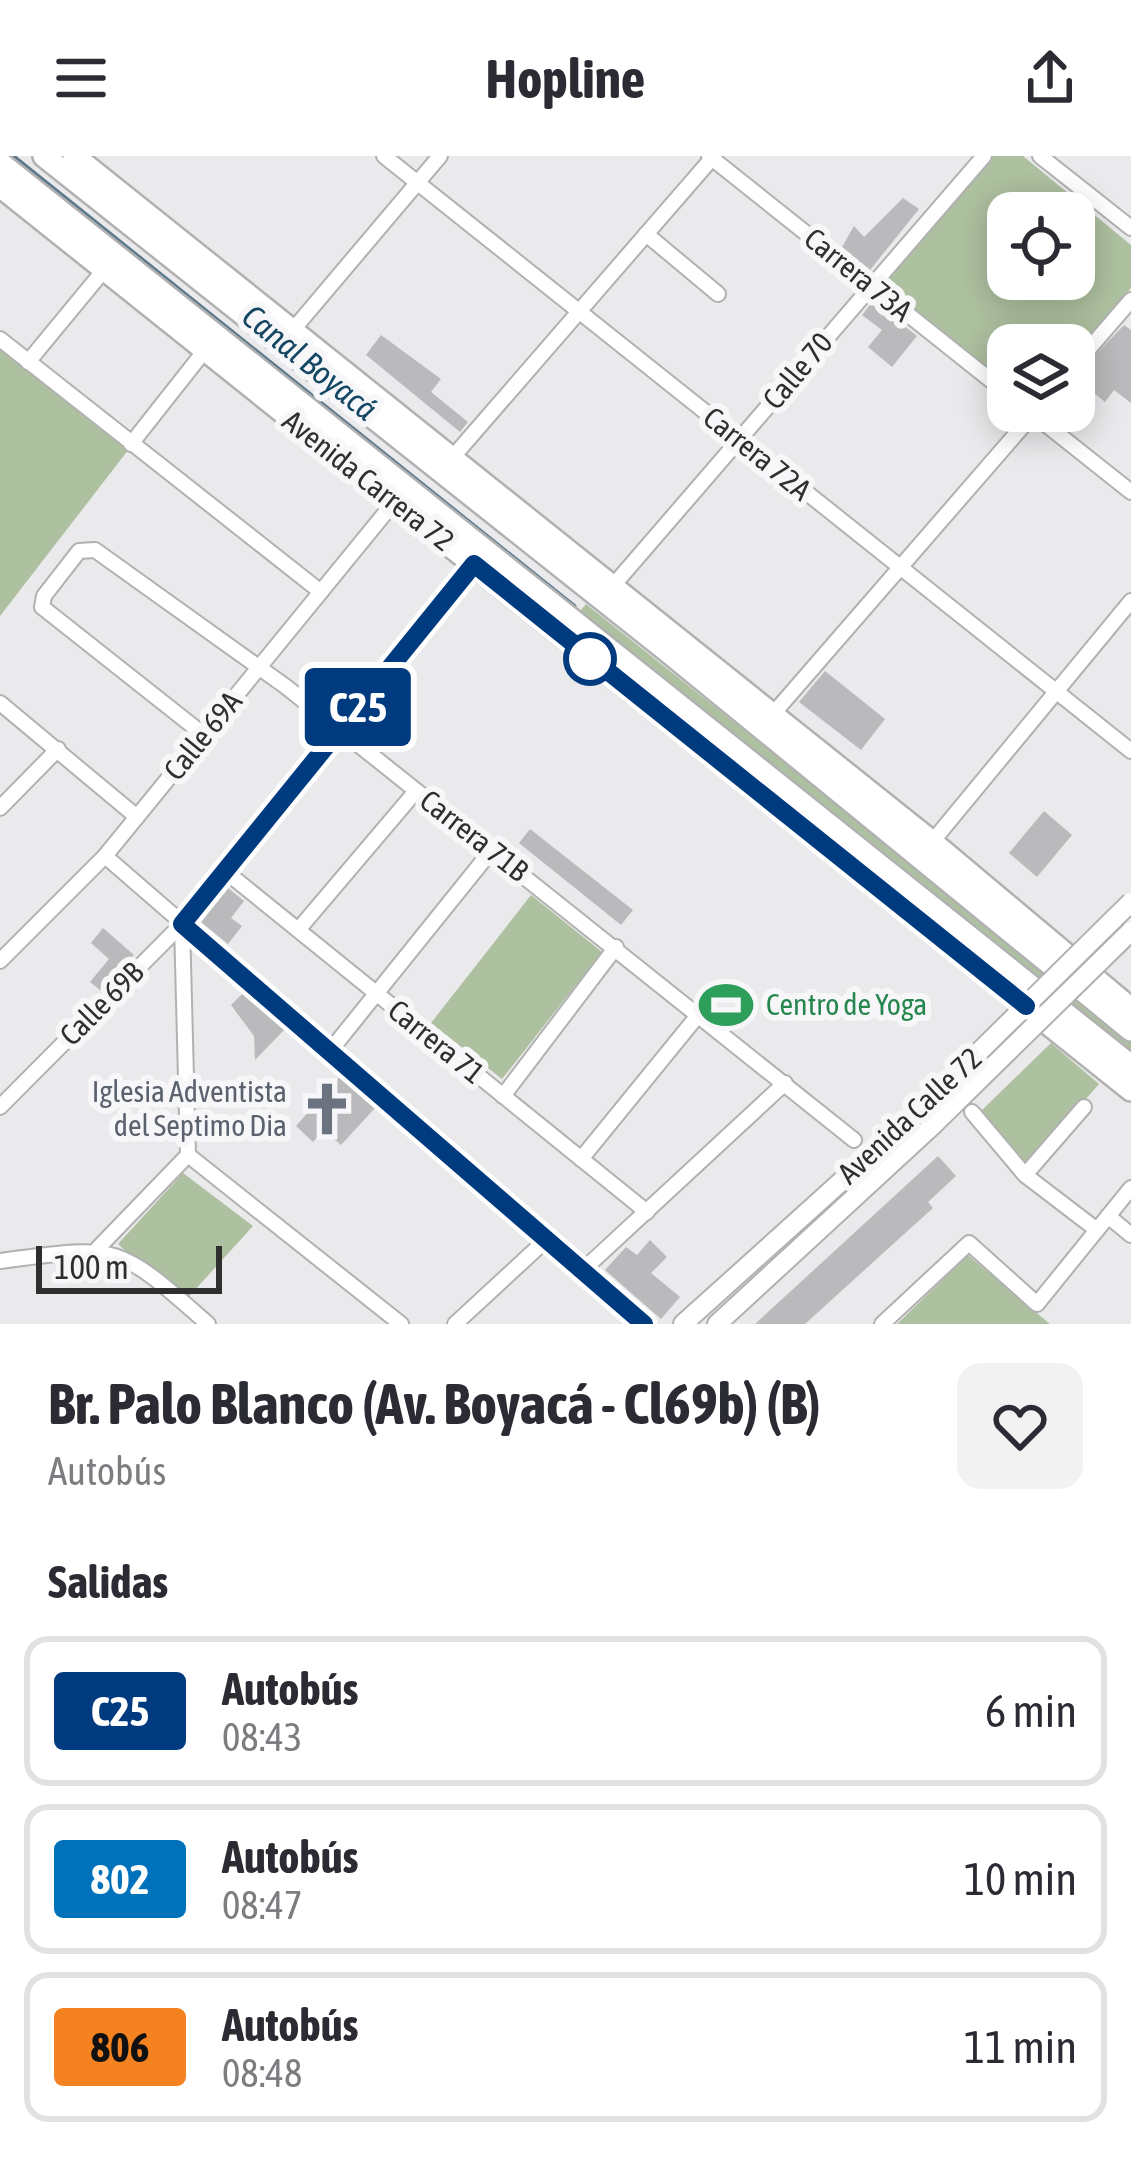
<!DOCTYPE html>
<html lang="es">
<meta charset="utf-8">
<style>
body{margin:0;font-family:"Asap Condensed",sans-serif;background:#f2f2f3;color:#2b2b33;height:100vh;display:flex;flex-direction:column;font-size:45px;white-space:nowrap}
*{box-sizing:border-box;margin:0}
p{font-size:39px;color:#7c7c81}
.icon{flex:none;width:66px;height:66px;fill:none;stroke:currentColor;stroke-width:2;stroke-linecap:round;stroke-linejoin:round}
.map{position:relative;height:1168px;overflow:hidden}
.panel{display:flex;flex-direction:column;background:#fff;flex:1}
.panel>*{flex:none}
.badge{padding:0 24px;border-radius:9px;font-size:42px;line-height:78px}
.buttons{position:absolute;left:987px;top:36px;display:grid;gap:24px}
.buttons a{display:grid;place-items:center;width:108px;height:108px;border-radius:24px;background:#fff;box-shadow:0 6px 30px #0003;font-size:60px}
.scale{position:absolute;left:36px;bottom:30px;width:186px;box-sizing:border-box;padding-left:12px;border:6px solid #2f2f2f;border-top:0;font-size:33px;line-height:42px;white-space:nowrap;color:#2f2f2f;-webkit-text-stroke:9px #f7f7f9;paint-order:stroke}
.map>.badge{position:absolute;translate:-50% -50%;box-shadow:0 0 0 6px #fff}
h2{padding:0 48px;font-size:45px;line-height:108px}
.round{display:grid;place-items:center;flex:none;width:126px;height:126px;border-radius:24px;background:#f2f2f3}
.headline{display:flex;align-items:center;justify-content:space-between;height:204px;padding:0 48px}
h1{font-size:57px;font-weight:700;line-height:90px}
ul{padding:0;list-style:none}
li{display:flex;align-items:center;gap:36px;height:150px;margin:0 24px 18px;padding:0 24px;border:6px solid #e1e1e2;border-radius:24px}
li div{flex:1}
li b{display:block;font-size:45px}
li em{font-style:normal}
li .badge{min-width:132px;font-weight:700;text-align:center}
header{display:flex;justify-content:space-between;align-items:center;height:156px;padding:0 48px;background:#fff;font-size:54px;font-weight:700}
.map>svg:first-child{display:block}
.green{fill:#adc09f;fill-rule:evenodd}
.lines{fill:none;stroke-linecap:round;stroke-linejoin:round}
.stream{stroke:#5d7a8d;stroke-width:3}
.building{fill:#bababc}
.minor-casing{stroke:#b1b1b2;stroke-width:18}
.major-casing{stroke:#b1b1b2;stroke-width:22}
.highway-casing{stroke:#b1b1b2;stroke-width:26}
.minor{stroke:#fff;stroke-width:14}
.major{stroke:#fff;stroke-width:18}
.highway{stroke:#fff;stroke-width:21}
.major-bridge-casing{stroke:#b1b1b2;stroke-width:22;stroke-linecap:butt}
.major-bridge{stroke:#fff;stroke-width:18}
.line-casing{stroke:#fff;stroke-width:27}
.line{stroke:#003b80;stroke-width:18}
.stop-dot{fill:#fff;stroke:#003b80;stroke-width:6}
.labels{text-anchor:middle;stroke-width:12;stroke-linejoin:round;paint-order:stroke}
.street-label{font-size:30px;fill:#2f2f2f;stroke:#f7f7f9}
.leisure-label{font-size:30px;fill:#27864d;stroke:#f7f7f9;text-anchor:start}
.worship-label{font-size:30px;fill:#5b616d;stroke:#f7f7f9;text-anchor:end}
.water-label{font-size:33px;font-style:italic;fill:#144764;stroke:#f7f7f9}
</style>
<header><svg class="icon" aria-label="menu" viewBox="0 0 24 24"><path d="M4 6h16M4 12h16M4 18h16"/></svg>Hopline<svg class="icon" aria-label="share" viewBox="0 0 24 24"><path d="M12 15V3M7 8l5-5 5 5M5 13v7h14v-7"/></svg></header>
<div class="map">
<svg width="1131" height="1168" viewBox="0 0 1131 1168">
<rect width="100%" height="100%" fill="#eaeaec"/>
<g class="green">
<path d="M988,0H1023L1131,89V132L1074,202V189H1008V232L883,128ZM1008,57H1074V123H1008Z"/>
<polygon points="0,192 129,293 0,460"/>
<polygon points="586,448 1131,883 1131,900 576,460"/>
<polygon points="531,739 602,796 502,923 431,867"/>
<polygon points="1051,887 1099,928 1026,1010 981,955"/>
<polygon points="183,1017 253,1070 183,1147 118,1088"/>
<polygon points="968,1099 1050,1168 897,1168"/>
</g>
<g class="lines">
<polyline class="stream" points="14,0 575,450"/>
</g>
<g class="building">
<polygon points="903,42 919,53 870,114 842,91 854,70 864,81"/>
<polygon points="873,145 917,180 892,211 868,191 882,174 862,159"/>
<polygon points="1124,169 1131,174 1131,247 1114,234 1105,246 1074,221"/>
<polygon points="381,179 441,223 431,236 468,266 460,276 366,199"/>
<polygon points="825,515 885,563 861,594 799,546"/>
<polygon points="1044,655 1072,679 1037,721 1009,697"/>
<polygon points="530,673 633,754 621,769 519,687"/>
<polygon points="227,731 244,745 231,762 242,770 228,788 201,766"/>
<polygon points="103,772 134,799 100,834 90,826 109,803 91,787"/>
<polygon points="244,836 286,872 255,904 254,880 231,849"/>
<polygon points="341,919 375,952 341,989 324,974 313,986 296,970"/>
<polygon points="938,1000 956,1020 928,1046 933,1052 902,1080 805,1168 755,1168"/>
<polygon points="650,1084 667,1101 651,1117 680,1141 661,1163 605,1114 626,1091 637,1099"/>
</g>
<g class="lines">
<defs>
<g id="minor">
<polyline points="384,0 1131,595"/>
<polyline points="709,0 1008,238"/>
<polyline points="1040,0 1131,72"/>
<polyline points="646,78 718,138"/>
<polyline points="292,175 440,0"/>
<polyline points="0,183 321,436"/>
<polyline points="28,206 104,114"/>
<polyline points="1074,210 1131,144"/>
<polyline points="1029,255 1131,336"/>
<polyline points="131,288 198,203"/>
<polyline points="452,302 714,0"/>
<polyline points="612,431 984,0"/>
<polyline points="0,547 137,661"/>
<polyline points="773,558 1036,255"/>
<polyline points="204,579 42,451 44,440 79,395 95,394 285,530 854,984"/>
<polyline points="0,652 58,593"/>
<polyline points="932,686 1131,445"/>
<polyline points="105,700 645,1168"/>
<polyline points="225,715 647,1056"/>
<polyline points="182,768 188,999"/>
<polyline points="298,774 416,635"/>
<polyline points="0,805 105,700 395,345"/>
<polyline points="330,895 491,695"/>
<polyline points="503,940 616,791"/>
<polyline points="0,951 182,768 474,408"/>
<polyline points="972,956 1025,1019 1097,1074"/>
<polyline points="188,999 401,1168"/>
<polyline points="581,1003 699,858"/>
<polyline points="1025,1019 1084,951"/>
<polyline points="1108,1060 1131,1079"/>
<polyline points="98,1092 188,999"/>
<path d="M0,1105C120,1089 116,1087 208,1168"/>
<polyline points="583,1114 785,927"/>
<polyline points="455,1168 547,1083"/>
<polyline points="882,1168 969,1087 1037,1148 1131,1032"/>
</g>
<g id="major">
<polyline points="683,1168 916,958"/>
<polyline points="717,1168 931,971"/>
</g>
<g id="highway">
<polyline points="44,0 666,494 1131,874"/>
<polyline points="74,0 932,686 1131,853"/>
<polyline points="0,7 1131,910"/>
<polyline points="0,30 1131,934"/>
</g>
</defs>
<use href="#minor" class="minor-casing"/>
<use href="#major" class="major-casing"/>
<use href="#highway" class="highway-casing"/>
<use href="#minor" class="minor"/>
<use href="#major" class="major"/>
<use href="#highway" class="highway"/>
<defs>
<g id="major-bridge">
<polyline points="916,958 1131,746"/>
<polyline points="931,971 1131,775"/>
</g>
</defs>
<use href="#major-bridge" class="major-bridge-casing"/>
<use href="#major-bridge" class="major-bridge"/>
</g>
<g class="lines">
<defs>
<polyline id="line" points="644,1168 182,768 474,408 1026,850"/>
</defs>
<use href="#line" class="line-casing"/>
<use href="#line" class="line"/>
</g>
<defs>
<symbol id="stadium-bare" viewBox="-9 -9 18 18"><path d="M0-5a6.5 5 0 1 0 0 10a6.5 5 0 1 0 0-10ZM-3.5-1.8h7v3.6h-7Z" fill="#2e9e5b" stroke="#f7f7f9" stroke-width="2.5" paint-order="stroke"/></symbol>
<symbol id="church-bare" viewBox="-9 -9 18 18"><path d="M-1.2-6h2.4v3.5h3.3v2.4h-3.3V6h-2.4V-.1h-3.3v-2.4h3.3Z" fill="#6b7280" stroke="#f7f7f9" stroke-width="2.5" paint-order="stroke"/></symbol>
</defs>
<g fill-rule="evenodd">
<use href="#stadium-bare" x="688" y="811" width="76" height="76"/>
<use href="#church-bare" x="289" y="915" width="76" height="76"/>
</g>
<circle class="stop-dot" cx="590" cy="503" r="24"/>
<g class="labels">
<g class="street-label">
<text transform="translate(858 119) rotate(39)" y="10">Carrera 73A</text>
<text transform="translate(798 215) rotate(-50)" y="10">Calle 70</text>
<text transform="translate(757 298) rotate(39)" y="10">Carrera 72A</text>
<text transform="translate(368 325) rotate(38)" y="10">Avenida Carrera 72</text>
<text transform="translate(203 580) rotate(-51)" y="10">Calle 69A</text>
<text transform="translate(474 680) rotate(38)" y="10">Carrera 71B</text>
<text transform="translate(102 848) rotate(-45)" y="10">Calle 69B</text>
<text transform="translate(436 886) rotate(39)" y="10">Carrera 71</text>
<text transform="translate(910 960) rotate(-43)" y="10">Avenida Calle 72</text>
</g>
<g class="leisure-label">
<text x="766" y="859">Centro de Yoga</text>
</g>
<g class="worship-label">
<text x="287" y="946">Iglesia Adventista<tspan x="287" dy="34">del Septimo Dia</tspan></text>
</g>
<g class="water-label">
<text transform="translate(310 206) rotate(39)" y="12">Canal Boyacá</text>
</g>
</g>
</svg>
<div class="buttons">
<a><svg class="icon" aria-label="locate" viewBox="0 0 24 24"><circle cx="12" cy="12" r="6"/><path d="M12 2v4M12 18v4M2 12h4M18 12h4"/></svg></a>
<a><svg class="icon" aria-label="layers" viewBox="0 0 24 24"><path d="M12 4l9 5-9 5-9-5zM3 14l9 5 9-5"/></svg></a>
</div>
<div class="scale">100 m</div>
<b class="badge" style="left:358px;top:551px;background:#003b80;color:#fff">C25</b>
</div>
<section class="panel">
<div class="headline"><div><h1>Br. Palo Blanco (Av. Boyacá - Cl69b) (B)</h1><p>Autobús</p></div><a class="round"><svg class="icon" aria-label="heart" viewBox="0 0 24 24"><path d="M12 20l-8-8c-3-5 5-10 8-4 3-6 11-1 8 4z"/></svg></a></div>
<h2>Salidas</h2>
<ul>
<li><span class="badge" style="background:#003b80;color:#fff">C25</span><div><b>Autobús</b><p>08:43</p></div><em>6 min</em></li>
<li><span class="badge" style="background:#0072bc;color:#fff">802</span><div><b>Autobús</b><p>08:47</p></div><em>10 min</em></li>
<li><span class="badge" style="background:#f58220;color:#111">806</span><div><b>Autobús</b><p>08:48</p></div><em>11 min</em></li>
</ul>
</section>
